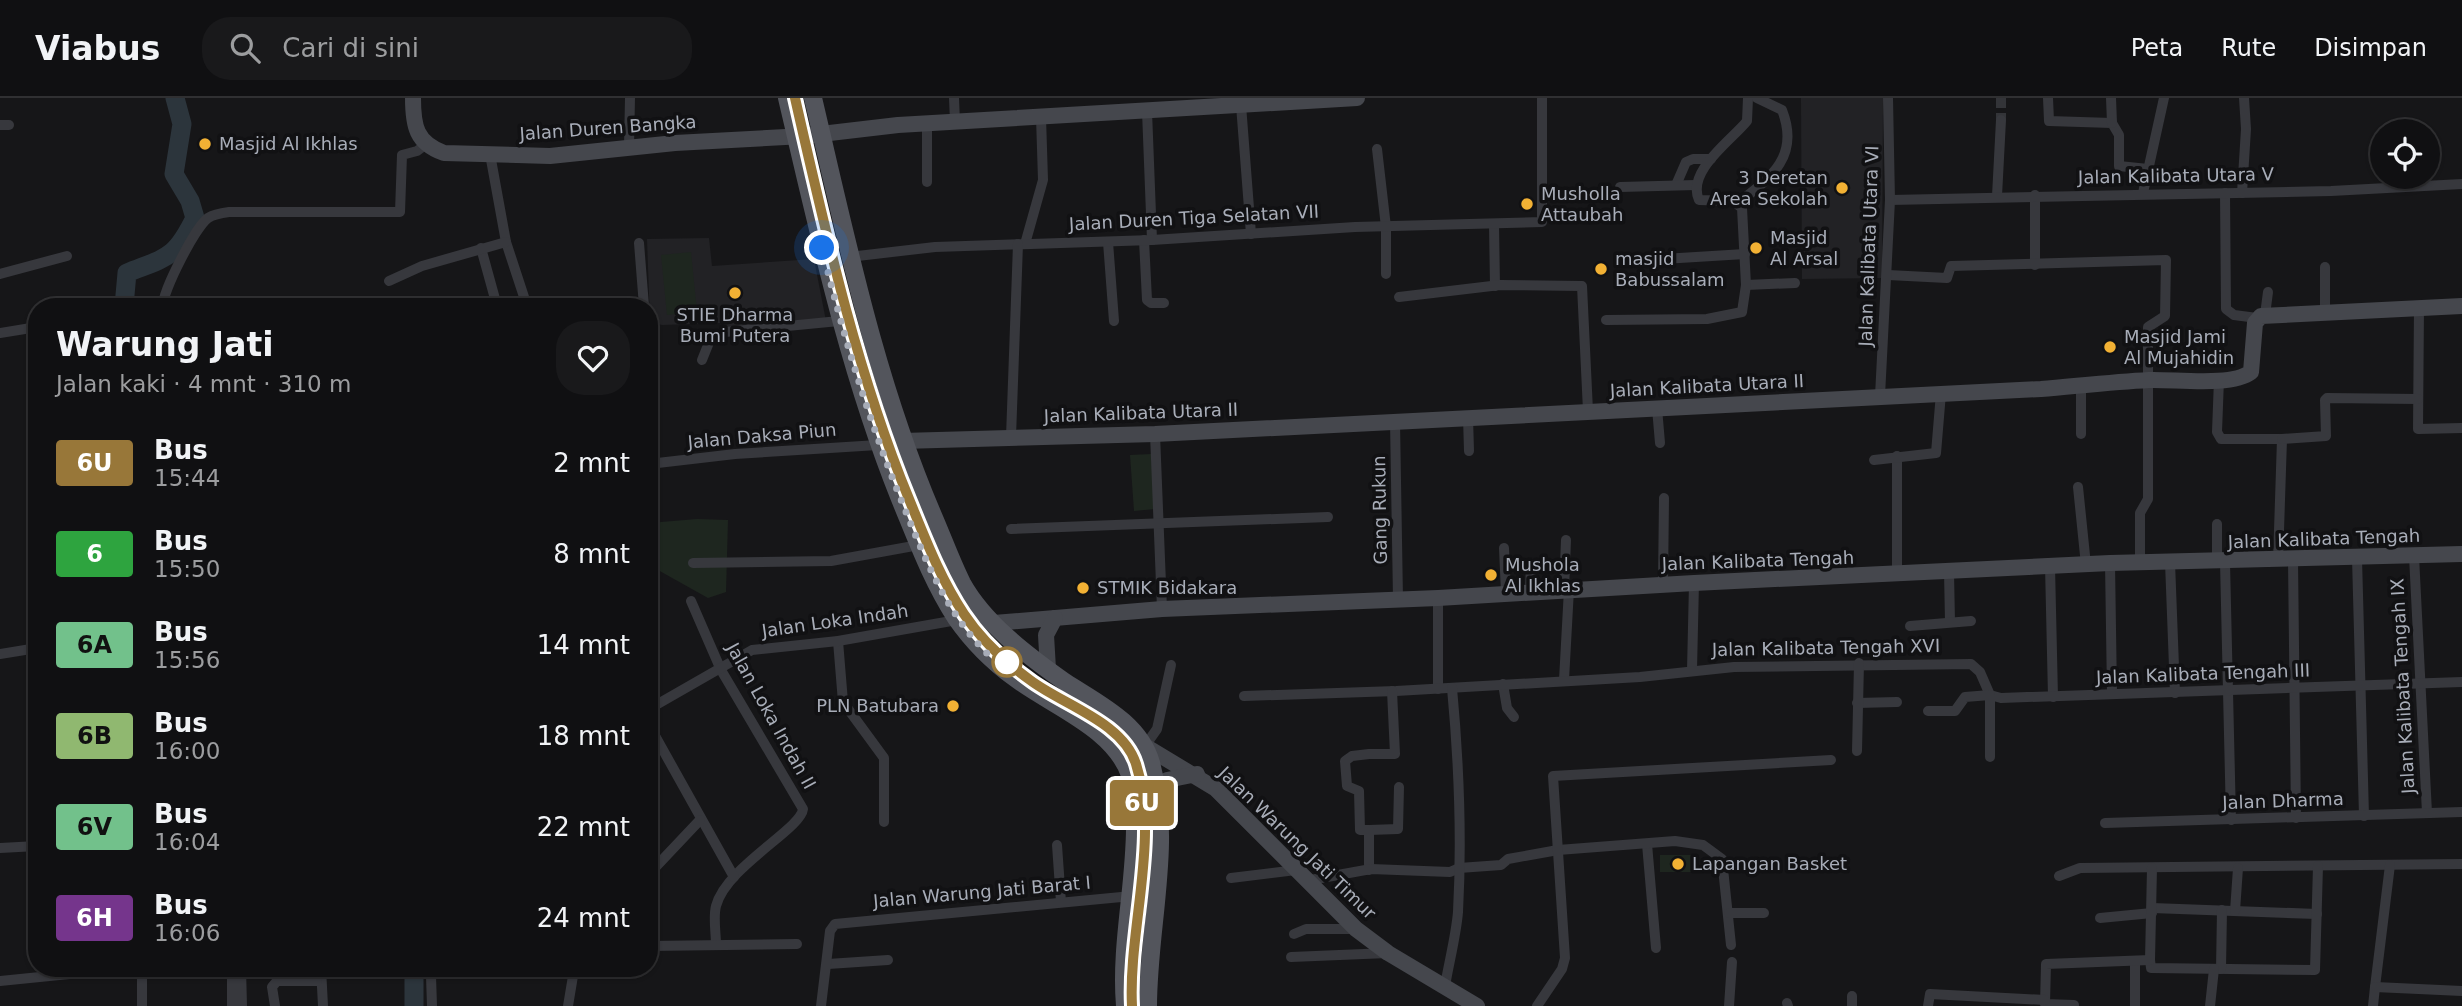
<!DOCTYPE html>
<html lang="id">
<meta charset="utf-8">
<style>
body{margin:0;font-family:"DejaVu Sans",sans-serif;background:#19191b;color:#f1f3f6;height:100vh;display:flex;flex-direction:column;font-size:26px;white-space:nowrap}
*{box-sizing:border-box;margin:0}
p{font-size:23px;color:#9c9d9f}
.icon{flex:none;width:38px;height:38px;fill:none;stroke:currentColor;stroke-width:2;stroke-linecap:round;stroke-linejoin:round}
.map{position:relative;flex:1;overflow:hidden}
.drawer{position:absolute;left:28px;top:200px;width:630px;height:679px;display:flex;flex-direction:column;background:#101012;border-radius:28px;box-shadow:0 2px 5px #0004,0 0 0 2px #303032}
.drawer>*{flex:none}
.badge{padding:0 14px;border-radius:5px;font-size:24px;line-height:46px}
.fabs{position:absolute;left:2370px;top:21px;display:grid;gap:14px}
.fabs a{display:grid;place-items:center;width:70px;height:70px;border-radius:50%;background:#101012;box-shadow:0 2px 5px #0004,0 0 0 2px #303032;font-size:35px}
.you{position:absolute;width:35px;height:35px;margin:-18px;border:5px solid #fff;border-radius:50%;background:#1a73e8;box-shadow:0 0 0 10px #1a73e833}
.map>.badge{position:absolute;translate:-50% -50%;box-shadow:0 0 0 4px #fff}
.round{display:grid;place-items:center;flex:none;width:74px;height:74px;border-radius:28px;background:#19191b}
.head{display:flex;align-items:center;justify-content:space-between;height:119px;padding:0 28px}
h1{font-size:33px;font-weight:600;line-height:52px}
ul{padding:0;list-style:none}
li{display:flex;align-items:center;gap:21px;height:91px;padding:0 28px}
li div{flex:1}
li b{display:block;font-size:26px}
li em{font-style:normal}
li .badge{min-width:77px;font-weight:700;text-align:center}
header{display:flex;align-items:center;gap:42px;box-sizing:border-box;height:98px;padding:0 35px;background:#101012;border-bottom:2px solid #303032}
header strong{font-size:33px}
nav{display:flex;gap:38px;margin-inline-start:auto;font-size:24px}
.search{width:490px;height:63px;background:#19191b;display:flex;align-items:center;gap:18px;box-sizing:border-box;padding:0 24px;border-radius:28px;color:#9c9d9f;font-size:26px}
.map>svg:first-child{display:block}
.built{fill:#222225}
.green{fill:#1e261f}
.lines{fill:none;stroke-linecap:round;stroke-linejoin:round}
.river{stroke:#2c353c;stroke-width:19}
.street-tunnel{stroke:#333438;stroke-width:10;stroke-dasharray:10 5;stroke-linecap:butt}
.street{stroke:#37383d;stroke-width:10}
.secondary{stroke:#45474d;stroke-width:16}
.primary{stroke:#53555c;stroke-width:18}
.line-casing{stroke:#fff;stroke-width:16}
.line{stroke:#987739;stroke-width:10}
.walk{stroke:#a8adb8;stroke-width:7;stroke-dasharray:0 12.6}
.poi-dot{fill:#f2b134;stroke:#111113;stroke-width:2.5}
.stop-dot{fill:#fff;stroke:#987739;stroke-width:3.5}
.labels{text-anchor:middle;stroke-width:7;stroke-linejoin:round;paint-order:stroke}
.street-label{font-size:18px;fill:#a8adb8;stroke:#111113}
.poi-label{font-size:18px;fill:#a8adb8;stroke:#111113;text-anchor:start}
</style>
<header>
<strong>Viabus</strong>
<div class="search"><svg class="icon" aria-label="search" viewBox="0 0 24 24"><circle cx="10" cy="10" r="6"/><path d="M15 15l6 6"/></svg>Cari di sini</div>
<nav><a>Peta</a><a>Rute</a><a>Disimpan</a></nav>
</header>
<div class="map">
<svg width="2462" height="908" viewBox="0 0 2462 908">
<rect width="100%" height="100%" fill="#161618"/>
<g class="built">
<polygon points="1801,0 1883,0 1882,180 1802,181"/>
<polygon points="709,140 712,168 814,161 826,223 733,232 721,225 662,227 650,224 647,141"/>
</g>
<g class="green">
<polygon points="691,154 697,214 667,217 661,157"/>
<polygon points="420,200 421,208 342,208"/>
<polygon points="1151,356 1155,411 1134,413 1130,357"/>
<polygon points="697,421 728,422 726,494 708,500 649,467 649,425"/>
<rect x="1660" y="757" width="35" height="17"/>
</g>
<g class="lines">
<g class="river">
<path d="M124,208L127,175C167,159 175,161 195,120L190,103L174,76L182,26L175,0"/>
<polyline points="414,870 414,908"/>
</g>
<polyline class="street-tunnel" points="2001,0 2001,22"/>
<g class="street">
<polyline points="954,0 955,24"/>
<polyline points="2048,0 2049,23 2112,25 2119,37 2119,68 2148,71"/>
<polyline points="2111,0 2112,25"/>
<polyline points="1241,7 1251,136"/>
<polyline points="1147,13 1152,142"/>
<polyline points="927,25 927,84"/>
<polyline points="0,27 9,27"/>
<polyline points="629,49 630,0"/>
<polyline points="1377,51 1386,129 1386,176"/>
<polyline points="490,56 506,144 527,208"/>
<polyline points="1676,87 1686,64 1693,61 1711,61"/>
<polyline points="1620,89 1696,87"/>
<polyline points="2143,95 2164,0"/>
<polyline points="2225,95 2226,211 2234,217 2257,220"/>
<polyline points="2242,95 2246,31 2244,0"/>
<polyline points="2035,97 2035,167"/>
<polyline points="1997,98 2001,22"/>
<polyline points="1890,102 2331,93 2462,86"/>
<path d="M1738,105C1772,79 1800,58 1782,12L1757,0"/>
<polyline points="1494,126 1495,188"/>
<polyline points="1144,142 1147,202 1151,205 1164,205"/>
<polyline points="1108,144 1114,223"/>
<polyline points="639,145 644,208"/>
<polyline points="1025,146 1043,82 1041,19"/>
<polyline points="481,150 497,208"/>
<polyline points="849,159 935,149 1152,142 1355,129 1542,124 1542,0"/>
<polyline points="1663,161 1745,156"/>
<polyline points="0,176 67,158"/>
<polyline points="1888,177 1947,180 1951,168 2166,162 2165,218 2148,229 2148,401 2140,415 2140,465"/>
<polyline points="389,183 422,168 506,144"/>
<polyline points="1746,187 1795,185"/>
<polyline points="1399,199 1500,187 1582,188 1588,313"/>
<path d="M163,208C162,194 196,128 208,120C214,116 221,115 229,114H400L402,57L417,53L425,47"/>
<polyline points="2419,209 2418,331 2462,330"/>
<polyline points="2325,213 2325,169"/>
<polyline points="2265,217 2268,194"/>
<path d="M1606,222L1707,221L1742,214L1746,187L1742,110L1733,103L1699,102C1686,73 1732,42 1747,23L1748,0"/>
<polyline points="0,235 37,229"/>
<polyline points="702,262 710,242 725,234 839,223"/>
<polyline points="2219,281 2217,334 2221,341 2282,341 2278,463"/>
<polyline points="1880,298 1890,102 1888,0"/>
<polyline points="1657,310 1660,345"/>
<polyline points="1468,319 1469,353"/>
<polyline points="1395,323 1398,501"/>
<polyline points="1155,336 1162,511"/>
<polyline points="2081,336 2081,288"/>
<polyline points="1011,339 1018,146"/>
<polyline points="2282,341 2326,338 2325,302 2327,300 2418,301"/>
<polyline points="1897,358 1897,477"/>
<polyline points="1874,362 1936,355 1941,295"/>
<polyline points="649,366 735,356 878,347"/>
<polyline points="2078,389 2086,467"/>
<polyline points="2217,426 2217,464"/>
<polyline points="1011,431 1328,419"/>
<polyline points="1504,450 1506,495"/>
<polyline points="2414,458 2427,715"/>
<polyline points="2357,460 2364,718"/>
<polyline points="2293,462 2296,720"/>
<polyline points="2170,464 2175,595"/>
<polyline points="2225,464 2231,722"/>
<polyline points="693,465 831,463 919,447"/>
<polyline points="2110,465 2112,596"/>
<polyline points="2050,468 2053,599"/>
<polyline points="1949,474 1950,524"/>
<polyline points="1663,486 1664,400"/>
<polyline points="1564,492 1566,442"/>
<polyline points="1530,494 1531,465"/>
<polyline points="1438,500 1438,591"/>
<path d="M691,503L721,572L803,711C801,731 726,769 716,808C713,819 716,835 716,847"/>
<polyline points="1910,528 1971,523"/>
<polyline points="838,543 843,604 884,660 884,724"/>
<polyline points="0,556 37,550"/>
<polyline points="1692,572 1694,485"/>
<polyline points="1564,582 1569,491"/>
<polyline points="1503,586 1507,610 1514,619"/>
<polyline points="1244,598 1396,593 1640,579 1734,569 1971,566 1980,574 1990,597 2001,600 2462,584"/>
<polyline points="1857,605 1897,604"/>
<polyline points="649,611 752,552 838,543 957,522"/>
<polyline points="1928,613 1955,613 1965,599 1990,597 1990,659"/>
<polyline points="649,627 734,779"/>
<polyline points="1145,648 1157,631 1171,567"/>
<polyline points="1857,653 1859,565"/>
<polyline points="2105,725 2462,714"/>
<polyline points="1369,732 1398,731 1399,689"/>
<polyline points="1647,746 1656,850"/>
<polyline points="1057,747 1061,804"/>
<polyline points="0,750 37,748"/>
<polyline points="1369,772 1369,732 1360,732 1359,693 1347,688 1345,663 1352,658 1369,656 1395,656 1392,593"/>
<polyline points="649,776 700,722"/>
<polyline points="2059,778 2080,770 2462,766"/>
<polyline points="1231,780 1296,772"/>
<polyline points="1305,783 1371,771 1450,774 1459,770 1501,767 1508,761 1558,752 1675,743 1703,747 1722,761 1731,847"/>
<polyline points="2152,810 2317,816"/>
<polyline points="2235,813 2238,770"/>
<polyline points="1729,815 1764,815"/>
<polyline points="2100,820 2152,815"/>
<polyline points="1294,836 1306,831 1356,831"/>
<polyline points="649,848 797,846"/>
<polyline points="1291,859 1388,855"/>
<polyline points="2150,862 2151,870 2315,872 2318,768"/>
<polyline points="2135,863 2135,908"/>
<polyline points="828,866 888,862"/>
<polyline points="224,870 225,870"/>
<polyline points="241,870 242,908"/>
<polyline points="321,870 323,908"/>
<polyline points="351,870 389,874"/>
<polyline points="2221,871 2222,812"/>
<polyline points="0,883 129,870"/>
<path d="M1445,888C1449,864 1456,838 1458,814C1462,739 1459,665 1452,590"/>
<polyline points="2375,889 2390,767"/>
<polyline points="1852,898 1852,908"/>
<polyline points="1787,905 1788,908"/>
<polyline points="2074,907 2045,906 2046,866 2150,862 2152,770"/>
<polyline points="142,908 142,870"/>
<polyline points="232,908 232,870"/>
<polyline points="275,908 272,889 277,883 317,883"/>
<polyline points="432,908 431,878 435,870"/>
<polyline points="568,908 573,878 570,870"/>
<polyline points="821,908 830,833 835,826 1132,798"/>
<polyline points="1537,908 1562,871 1565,860 1553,678 1831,662"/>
<polyline points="1729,908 1732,864"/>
<polyline points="1928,908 1930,896 2045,902"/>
<polyline points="2210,908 2214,871"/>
<polyline points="2373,908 2375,889 2462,893"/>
</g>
<g class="secondary">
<path d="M413,0C413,28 416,45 444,55L550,58L675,45L804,38L898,27L1357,0"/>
<path d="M902,343L1155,336L2041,291C2077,288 2113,284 2149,282C2175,281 2232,289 2251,274L2255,225L2261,218L2462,208"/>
<polyline points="994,525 1162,511 1438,500 1694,485 2110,465 2462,456"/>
<polyline points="1048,571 1046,537 1055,520"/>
<polyline points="1145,648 1216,691 1356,831 1388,855 1477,908"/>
<polyline points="1158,706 1167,682 1197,676"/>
</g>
<g class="primary">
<path d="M787,0C819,136 848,271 900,401C917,442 932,483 956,520C972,543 993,564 1015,580C1052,608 1114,630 1130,677C1136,694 1135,712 1135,729C1135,789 1120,848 1125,908"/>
<path d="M813,0C847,144 876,286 935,422C944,443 952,465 962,485C984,525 1028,558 1065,584C1097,605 1140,625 1151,665C1173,744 1148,828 1148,908"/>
</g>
</g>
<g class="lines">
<defs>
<path id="line" d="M795,0C826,136 856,272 909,401C925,440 940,480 964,516C982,543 1004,563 1030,582C1063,607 1123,624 1136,666C1160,740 1128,832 1132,908"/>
</defs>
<use href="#line" class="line-casing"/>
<use href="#line" class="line"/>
<path class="walk" d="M822,150C843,237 868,320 902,404C927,466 950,526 1003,570L1007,564"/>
</g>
<g class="poi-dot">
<circle cx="205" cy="46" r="7"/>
<circle cx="1842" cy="90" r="7"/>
<circle cx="1527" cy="106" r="7"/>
<circle cx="1756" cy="150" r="7"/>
<circle cx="1601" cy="171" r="7"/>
<circle cx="735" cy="195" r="7"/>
<circle cx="2110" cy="249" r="7"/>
<circle cx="1491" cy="477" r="7"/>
<circle cx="1083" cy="490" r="7"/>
<circle cx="953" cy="608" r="7"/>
<circle cx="1678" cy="766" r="7"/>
</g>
<circle class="stop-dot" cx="1007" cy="564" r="14"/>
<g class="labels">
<g class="street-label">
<text transform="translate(608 30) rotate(-4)" y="6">Jalan Duren Bangka</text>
<text transform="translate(2176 78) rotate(-1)" y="6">Jalan Kalibata Utara V</text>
<text transform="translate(1194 120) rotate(-3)" y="6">Jalan Duren Tiga Selatan VII</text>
<text transform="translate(1869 148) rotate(-88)" y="6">Jalan Kalibata Utara VI</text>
<text transform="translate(1707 288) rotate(-3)" y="6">Jalan Kalibata Utara II</text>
<text transform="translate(1141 315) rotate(-2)" y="6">Jalan Kalibata Utara II</text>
<text transform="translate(762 338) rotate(-5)" y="6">Jalan Daksa Piun</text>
<text transform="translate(1380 412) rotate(-91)" y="6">Gang Rukun</text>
<text transform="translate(2324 441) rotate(-2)" y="6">Jalan Kalibata Tengah</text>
<text transform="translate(1758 463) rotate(-2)" y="6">Jalan Kalibata Tengah</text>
<text transform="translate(835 523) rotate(-8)" y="6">Jalan Loka Indah</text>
<text transform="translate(1826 550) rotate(-1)" y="6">Jalan Kalibata Tengah XVI</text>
<text transform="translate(2203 576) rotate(-2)" y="6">Jalan Kalibata Tengah III</text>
<text transform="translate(2403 588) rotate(-93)" y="6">Jalan Kalibata Tengah IX</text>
<text transform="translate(771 618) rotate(61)" y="6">Jalan Loka Indah II</text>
<text transform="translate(2283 703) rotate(-2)" y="6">Jalan Dharma</text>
<text transform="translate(1297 745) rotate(44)" y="6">Jalan Warung Jati Timur</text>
<text transform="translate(982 794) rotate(-5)" y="6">Jalan Warung Jati Barat I</text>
</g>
<g class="poi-label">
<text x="219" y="52">Masjid Al Ikhlas</text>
<text x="1828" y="86" text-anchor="end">3 Deretan<tspan x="1828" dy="21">Area Sekolah</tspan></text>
<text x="1541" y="102">Musholla<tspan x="1541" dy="21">Attaubah</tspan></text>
<text x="1770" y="146">Masjid<tspan x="1770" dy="21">Al Arsal</tspan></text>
<text x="1615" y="167">masjid<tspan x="1615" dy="21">Babussalam</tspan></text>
<text x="735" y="223" text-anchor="middle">STIE Dharma<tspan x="735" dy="21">Bumi Putera</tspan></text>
<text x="2124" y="245">Masjid Jami<tspan x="2124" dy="21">Al Mujahidin</tspan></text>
<text x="1505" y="473">Mushola<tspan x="1505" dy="21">Al Ikhlas</tspan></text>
<text x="1097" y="496">STMIK Bidakara</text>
<text x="939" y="614" text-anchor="end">PLN Batubara</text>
<text x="1692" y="772">Lapangan Basket</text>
</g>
</g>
</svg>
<div class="fabs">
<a><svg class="icon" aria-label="locate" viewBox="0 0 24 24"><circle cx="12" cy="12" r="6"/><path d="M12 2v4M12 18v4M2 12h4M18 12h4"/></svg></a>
</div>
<div class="you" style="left:822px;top:150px"></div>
<b class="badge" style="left:1142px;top:705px;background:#987739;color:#fff">6U</b>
<section class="drawer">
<div class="head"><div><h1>Warung Jati</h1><p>Jalan kaki · 4 mnt · 310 m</p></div><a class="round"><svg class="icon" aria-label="heart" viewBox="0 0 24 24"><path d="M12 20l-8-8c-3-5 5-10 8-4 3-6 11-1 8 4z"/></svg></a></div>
<ul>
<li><span class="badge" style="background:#987739;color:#fff">6U</span><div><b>Bus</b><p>15:44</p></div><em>2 mnt</em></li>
<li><span class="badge" style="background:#2ea43f;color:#fff">6</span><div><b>Bus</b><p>15:50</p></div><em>8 mnt</em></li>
<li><span class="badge" style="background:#72c18b;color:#111">6A</span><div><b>Bus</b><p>15:56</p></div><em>14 mnt</em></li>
<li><span class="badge" style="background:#90b870;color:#111">6B</span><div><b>Bus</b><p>16:00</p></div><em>18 mnt</em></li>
<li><span class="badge" style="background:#72c18b;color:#111">6V</span><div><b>Bus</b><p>16:04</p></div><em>22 mnt</em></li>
<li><span class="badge" style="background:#75358c;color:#fff">6H</span><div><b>Bus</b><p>16:06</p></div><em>24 mnt</em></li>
</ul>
</section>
</div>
